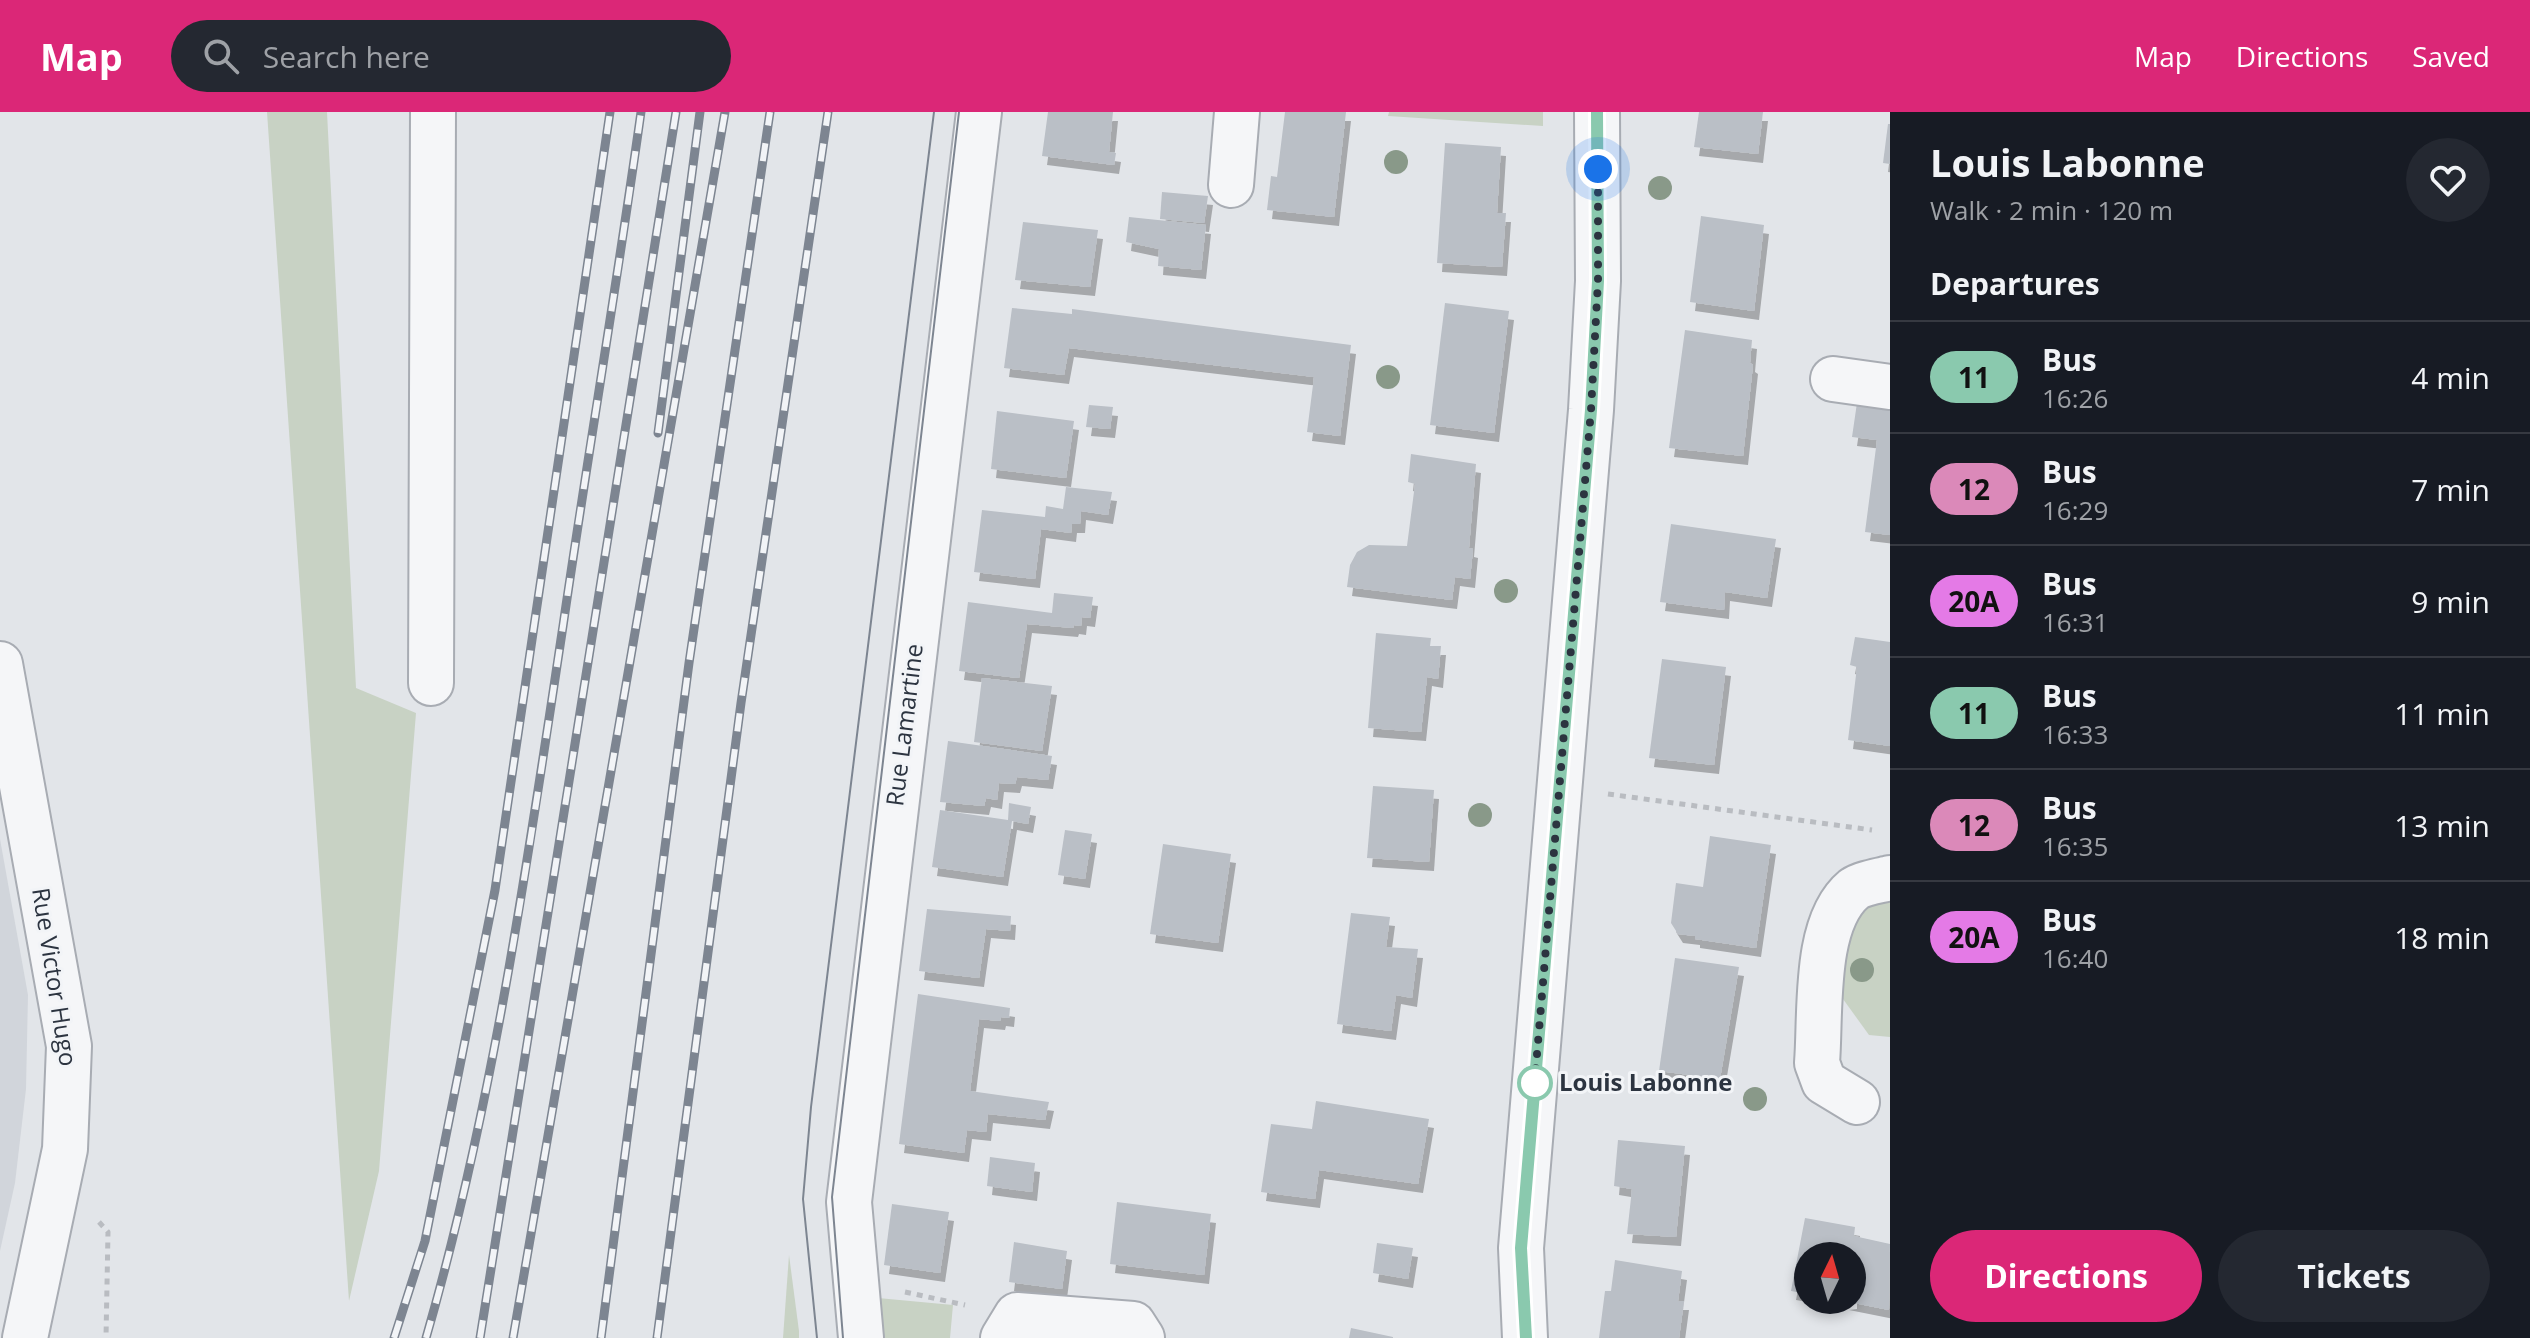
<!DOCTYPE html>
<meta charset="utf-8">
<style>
body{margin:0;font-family:"Open Sans",sans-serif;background:#242831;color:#f1f3f6;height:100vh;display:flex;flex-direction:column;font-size:30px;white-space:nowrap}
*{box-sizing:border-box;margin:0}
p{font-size:26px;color:#9ea1a6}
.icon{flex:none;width:44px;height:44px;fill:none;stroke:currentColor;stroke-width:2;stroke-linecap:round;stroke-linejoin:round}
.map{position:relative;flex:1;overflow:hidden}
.sheet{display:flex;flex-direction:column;background:#171b24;width:640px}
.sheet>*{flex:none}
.badge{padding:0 16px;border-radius:26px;font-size:28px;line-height:52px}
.needle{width:52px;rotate:5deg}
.fabs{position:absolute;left:1794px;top:1130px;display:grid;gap:16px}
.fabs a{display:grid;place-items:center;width:72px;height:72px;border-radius:50%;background:#171b24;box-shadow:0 4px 12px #0003;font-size:40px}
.you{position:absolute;width:40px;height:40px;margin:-20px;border:6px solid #fff;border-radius:50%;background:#1a73e8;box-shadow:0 0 0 12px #1a73e833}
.map>.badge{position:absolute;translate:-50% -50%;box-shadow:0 0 0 4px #fff}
h2{padding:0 40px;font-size:30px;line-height:72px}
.round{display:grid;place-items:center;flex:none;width:84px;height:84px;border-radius:42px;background:#242831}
.summary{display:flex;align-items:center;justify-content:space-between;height:136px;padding:0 40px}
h1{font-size:38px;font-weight:700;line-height:60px}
.primary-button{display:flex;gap:16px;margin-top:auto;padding:16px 40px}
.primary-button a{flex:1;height:92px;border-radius:48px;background:#db2777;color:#fff;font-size:32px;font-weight:700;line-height:92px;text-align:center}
.primary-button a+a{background:#242831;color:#f1f3f6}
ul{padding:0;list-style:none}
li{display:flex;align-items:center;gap:24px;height:112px;padding:0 40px;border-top:2px solid #363941}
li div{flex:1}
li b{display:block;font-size:30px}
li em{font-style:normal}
li .badge{min-width:88px;font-weight:700;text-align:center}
header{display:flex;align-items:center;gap:48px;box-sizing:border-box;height:112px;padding:0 40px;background:#db2777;color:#fff}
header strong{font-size:38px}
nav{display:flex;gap:44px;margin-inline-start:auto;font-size:28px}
.search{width:560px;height:72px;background:#242831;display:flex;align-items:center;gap:20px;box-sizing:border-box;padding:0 28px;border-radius:44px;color:#9ea1a6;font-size:30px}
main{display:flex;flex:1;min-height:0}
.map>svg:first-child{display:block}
.built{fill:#d1d5db}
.green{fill:#c8d2c4}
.building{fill:#babfc6;filter:url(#shadow)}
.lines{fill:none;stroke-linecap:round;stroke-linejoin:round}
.minor-casing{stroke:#a8acb3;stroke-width:48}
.path{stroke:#b9bcc1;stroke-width:5;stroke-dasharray:6 6;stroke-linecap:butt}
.minor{stroke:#f5f6f8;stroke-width:44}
.tram{stroke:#7d8591;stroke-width:2}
.rail-casing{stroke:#7d8591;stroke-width:9}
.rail{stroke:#f2f4f7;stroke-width:6;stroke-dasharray:18;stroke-linecap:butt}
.tree{fill:#899989}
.line-casing{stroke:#fff;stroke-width:18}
.line{stroke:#8ac9ae;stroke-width:12}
.walk{stroke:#2c3440;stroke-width:8;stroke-dasharray:0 14.4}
.stop-dot{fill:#fff;stroke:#8ac9ae;stroke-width:4}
.labels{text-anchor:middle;stroke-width:6;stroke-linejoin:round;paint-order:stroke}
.street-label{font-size:24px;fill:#2c3440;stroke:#f2f4f7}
.stop-label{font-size:24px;font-weight:bold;fill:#2c3440;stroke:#f2f4f7;text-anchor:start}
</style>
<header>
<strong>Map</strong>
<div class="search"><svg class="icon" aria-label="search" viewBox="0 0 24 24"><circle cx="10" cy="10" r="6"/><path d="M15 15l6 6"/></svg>Search here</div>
<nav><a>Map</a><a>Directions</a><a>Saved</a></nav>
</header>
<main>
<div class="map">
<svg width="1890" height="1226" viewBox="0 0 1890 1226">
<defs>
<filter id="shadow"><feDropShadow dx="5" dy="9" stdDeviation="0" flood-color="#0004"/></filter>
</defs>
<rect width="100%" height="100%" fill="#e2e5e9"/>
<polygon class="built" points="0,727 28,883 26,977 15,1071 0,1139"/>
<g class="green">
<polygon points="267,0 327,0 356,576 416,601 379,1059 349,1189"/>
<polygon points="1389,0 1543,0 1543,14 1388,4"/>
<polygon points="1890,788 1890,925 1869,923 1843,887 1842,849 1862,795"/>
<polygon points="789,1143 799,1219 799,1226 783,1226"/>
<polygon points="878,1186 953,1193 950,1226 883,1226"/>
</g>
<g class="building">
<polygon points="1048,0 1113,0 1109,40 1116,41 1114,53 1042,44"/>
<polygon points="1285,0 1346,0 1334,105 1267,98 1271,64 1277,65"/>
<polygon points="1699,0 1763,0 1758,42 1694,35"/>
<polygon points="1888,12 1890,12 1890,52 1883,51"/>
<polygon points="1445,31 1501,35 1497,101 1506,101 1502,155 1437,151"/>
<polygon points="1162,80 1208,84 1204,111 1160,107"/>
<polygon points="1701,104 1764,113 1754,199 1690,190"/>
<polygon points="1129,105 1206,113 1201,158 1158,154 1159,137 1126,130"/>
<polygon points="1023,110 1098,118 1090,175 1015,168"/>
<polygon points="1445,191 1509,199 1494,321 1430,313"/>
<polygon points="1012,196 1072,202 1072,197 1351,233 1340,324 1307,320 1314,265 1069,236 1064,263 1004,256"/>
<polygon points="1685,218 1752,228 1750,251 1753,253 1743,344 1669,336"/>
<polygon points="1858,284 1890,288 1890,423 1865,420 1877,328 1852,325"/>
<polygon points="1089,293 1113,295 1110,317 1086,315"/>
<polygon points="997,299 1074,309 1066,366 991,357"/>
<polygon points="1411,342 1476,352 1469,436 1473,437 1470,467 1455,465 1452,488 1347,475 1350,453 1357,440 1369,433 1407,434 1415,372 1408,370"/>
<polygon points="1066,375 1112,380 1108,403 1081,399 1080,412 1072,412 1071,421 1041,417 1035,467 974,460 982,398 1045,405 1046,394 1063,397"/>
<polygon points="1671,412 1776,427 1767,486 1725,480 1724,498 1660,490"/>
<polygon points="1054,481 1093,485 1090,506 1082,505 1081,514 1074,513 1073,516 1027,512 1019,566 959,559 968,490 1052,501"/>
<polygon points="1376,521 1431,526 1430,534 1441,534 1438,567 1427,565 1421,620 1368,616"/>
<polygon points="1855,525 1890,530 1890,634 1848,628 1857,555 1850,553"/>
<polygon points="1662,547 1726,555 1714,653 1649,646"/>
<polygon points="982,566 1052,574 1042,639 974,630"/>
<polygon points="948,629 1052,644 1048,668 1017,665 1015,672 999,671 997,688 986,686 984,694 940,690"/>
<polygon points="1373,674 1434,678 1429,750 1367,746"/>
<polygon points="1009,691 1031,695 1028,712 1012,709 1003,765 932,755 940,698 1008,708"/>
<polygon points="1065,718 1092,722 1085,767 1058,763"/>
<polygon points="1710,724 1771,733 1756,836 1695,827 1695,824 1678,822 1671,811 1676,771 1703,775"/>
<polygon points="1163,732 1231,742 1218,831 1150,822"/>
<polygon points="927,797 1011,804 1010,819 986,817 979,866 919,859"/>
<polygon points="1351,801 1390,805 1386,835 1418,837 1412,886 1396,883 1391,919 1337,912"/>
<polygon points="1675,846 1739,855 1720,967 1659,959"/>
<polygon points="918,882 1010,896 1009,906 1001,905 1000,909 979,907 970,979 1049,990 1045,1008 988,1002 986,1020 967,1018 964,1041 899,1032"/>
<polygon points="1316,989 1429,1007 1418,1072 1319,1058 1315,1087 1261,1080 1271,1012 1312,1017"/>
<polygon points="1618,1028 1685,1034 1676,1125 1627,1122 1632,1077 1614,1074"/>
<polygon points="990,1045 1035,1051 1032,1080 987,1074"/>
<polygon points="1117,1090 1211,1102 1204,1163 1110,1152"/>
<polygon points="892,1092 949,1100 940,1161 884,1153"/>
<polygon points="1805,1106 1855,1115 1854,1124 1890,1132 1889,1198 1844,1189 1852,1188 1852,1144 1808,1144 1808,1182 1791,1179"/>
<polygon points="1014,1130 1067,1139 1062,1177 1009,1170"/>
<polygon points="1377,1131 1413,1136 1408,1167 1373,1161"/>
<polygon points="1615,1148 1682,1159 1678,1189 1684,1189 1679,1226 1599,1226 1605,1179 1611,1179"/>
<polygon points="1351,1216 1393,1225 1393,1226 1349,1226"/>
</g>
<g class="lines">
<defs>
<g id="minor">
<polyline points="1231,73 1237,0"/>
<polyline points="1833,267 1890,275"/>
<polyline points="0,552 69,934 65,1037 25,1226"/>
<polyline points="431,571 433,0"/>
<path d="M1857,990L1824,970L1817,951C1821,901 1813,811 1854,777C1863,771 1879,769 1890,766"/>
<polyline points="861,1226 849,1090 979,0"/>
<polyline points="1003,1226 1017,1203 1133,1212 1142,1226"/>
<polyline points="1525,1226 1521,1136 1591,298 1598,169 1597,0"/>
</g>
</defs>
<use href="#minor" class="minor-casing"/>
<g class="path">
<polyline points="1608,682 1872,718"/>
<polyline points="99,1110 108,1120 106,1226"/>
<polyline points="905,1180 965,1193"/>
</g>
<use href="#minor" class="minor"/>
<g class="tram">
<polyline points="817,1226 803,1087 811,995 934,0"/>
<polyline points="843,1226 832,1085 959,0"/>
</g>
<defs>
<g id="rail">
<polyline points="658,321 700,0"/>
<polyline points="394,1226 425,1129 495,778 610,0"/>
<path d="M426,1226C493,994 527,752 563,514C588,342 617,172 641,0"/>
<polyline points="480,1226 676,0"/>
<polyline points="513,1226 725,0"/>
<polyline points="601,1226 689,551 770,0"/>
<polyline points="657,1226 741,591 828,0"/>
</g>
</defs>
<use href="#rail" class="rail-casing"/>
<use href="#rail" class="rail"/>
</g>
<g class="tree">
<circle cx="1396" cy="50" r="12"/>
<circle cx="1660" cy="76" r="12"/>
<circle cx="1388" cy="265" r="12"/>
<circle cx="1506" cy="479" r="12"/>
<circle cx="1480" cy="703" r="12"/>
<circle cx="1862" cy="858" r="12"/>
<circle cx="1755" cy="987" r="12"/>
</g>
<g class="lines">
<defs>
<polyline id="line" points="1526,1226 1521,1136 1591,298 1598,169 1597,0"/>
</defs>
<use href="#line" class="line-casing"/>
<use href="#line" class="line"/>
<polyline class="walk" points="1535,971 1534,978 1591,298 1598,169 1598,57"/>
</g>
<circle class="stop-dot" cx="1535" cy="971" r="16"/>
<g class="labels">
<g class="street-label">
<text transform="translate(905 613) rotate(-83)" y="8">Rue Lamartine</text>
<text transform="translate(54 865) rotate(81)" y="8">Rue Victor Hugo</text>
</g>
<g class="stop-label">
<text x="1559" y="979">Louis Labonne</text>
</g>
</g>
</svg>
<div class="fabs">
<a><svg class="needle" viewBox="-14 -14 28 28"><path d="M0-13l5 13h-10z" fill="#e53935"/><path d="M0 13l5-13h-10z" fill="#9ea1a6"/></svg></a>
</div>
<div class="you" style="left:1598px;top:57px"></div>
</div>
<section class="sheet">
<div class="summary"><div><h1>Louis Labonne</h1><p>Walk · 2 min · 120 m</p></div><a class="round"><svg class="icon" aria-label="heart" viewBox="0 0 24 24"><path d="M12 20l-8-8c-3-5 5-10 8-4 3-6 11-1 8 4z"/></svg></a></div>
<h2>Departures</h2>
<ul>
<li><span class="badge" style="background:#8ac9ae;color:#111">11</span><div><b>Bus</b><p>16:26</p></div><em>4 min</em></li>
<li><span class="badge" style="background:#db89b9;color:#111">12</span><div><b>Bus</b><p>16:29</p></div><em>7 min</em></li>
<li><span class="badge" style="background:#e47ae6;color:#111">20A</span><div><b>Bus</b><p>16:31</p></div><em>9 min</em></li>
<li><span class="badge" style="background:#8ac9ae;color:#111">11</span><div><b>Bus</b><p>16:33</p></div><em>11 min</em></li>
<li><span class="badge" style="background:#db89b9;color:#111">12</span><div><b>Bus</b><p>16:35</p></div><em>13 min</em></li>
<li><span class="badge" style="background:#e47ae6;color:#111">20A</span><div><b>Bus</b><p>16:40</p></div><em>18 min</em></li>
</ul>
<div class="primary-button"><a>Directions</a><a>Tickets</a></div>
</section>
</main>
